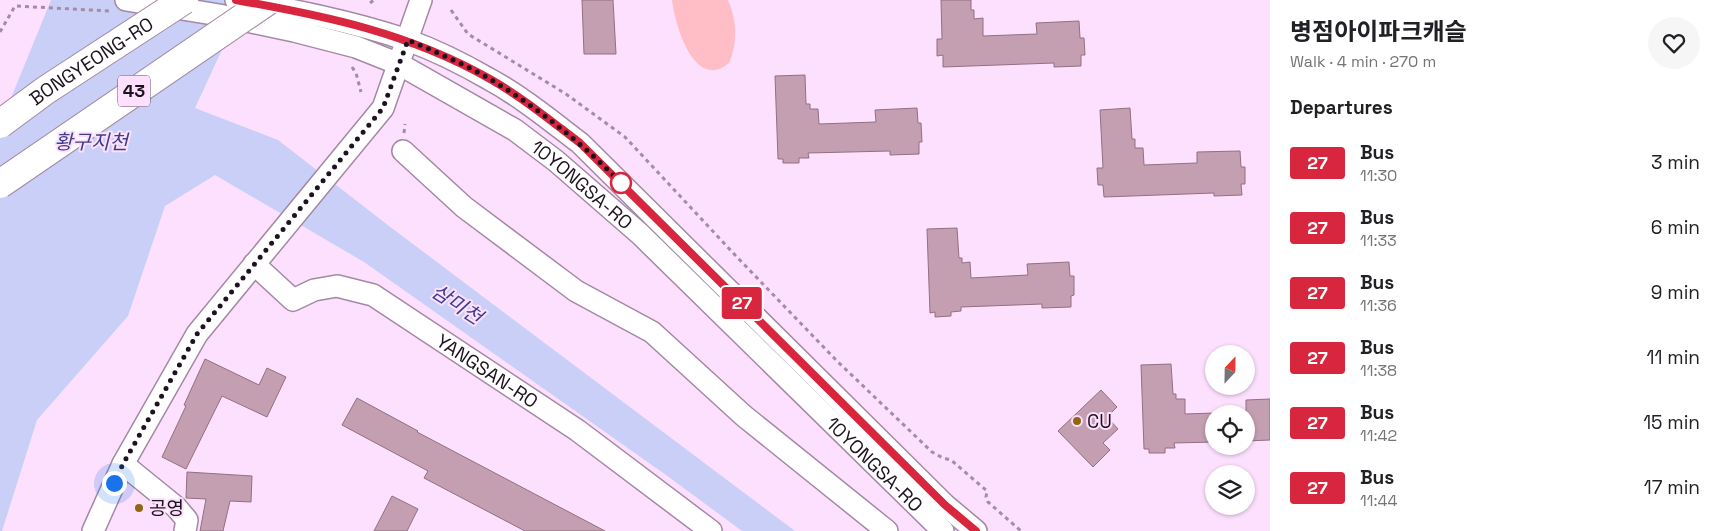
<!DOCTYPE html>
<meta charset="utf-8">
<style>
body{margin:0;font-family:"Space Grotesk","Noto Sans KR",sans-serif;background:#f6f6f6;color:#202124;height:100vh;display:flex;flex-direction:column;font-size:19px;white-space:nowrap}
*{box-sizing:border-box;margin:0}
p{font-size:16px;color:#757577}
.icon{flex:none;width:28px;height:28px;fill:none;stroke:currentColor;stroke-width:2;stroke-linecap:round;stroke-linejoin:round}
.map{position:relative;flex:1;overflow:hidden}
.drawer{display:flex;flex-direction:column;background:#fff;width:450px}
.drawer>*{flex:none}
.badge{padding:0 10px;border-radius:4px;font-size:18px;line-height:32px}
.needle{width:32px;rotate:22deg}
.buttons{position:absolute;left:1205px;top:345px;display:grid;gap:10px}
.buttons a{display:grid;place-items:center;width:50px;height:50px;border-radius:50%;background:#fff;box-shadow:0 1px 4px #0004;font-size:25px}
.you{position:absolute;width:25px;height:25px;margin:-12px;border:4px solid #fff;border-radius:50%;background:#1a73e8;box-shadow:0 0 0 8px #1a73e833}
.map>.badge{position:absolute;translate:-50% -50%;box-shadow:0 0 0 2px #fff}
h2{padding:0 20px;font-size:19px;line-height:45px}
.round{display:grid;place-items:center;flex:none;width:52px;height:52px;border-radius:26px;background:#f6f6f6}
.overview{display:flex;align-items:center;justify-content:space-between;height:85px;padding:0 20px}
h1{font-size:24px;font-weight:700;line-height:38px}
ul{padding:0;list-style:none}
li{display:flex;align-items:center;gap:15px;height:65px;padding:0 20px}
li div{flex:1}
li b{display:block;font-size:19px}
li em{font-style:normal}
li .badge{min-width:55px;font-weight:700;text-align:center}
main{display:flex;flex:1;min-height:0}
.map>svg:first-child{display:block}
.green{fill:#ffbdc6}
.water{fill:#c9cff7}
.building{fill:#c49fb1;stroke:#926f81}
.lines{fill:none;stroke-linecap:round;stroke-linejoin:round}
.minor-casing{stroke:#a389a4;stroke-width:24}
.path{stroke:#a38da4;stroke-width:3;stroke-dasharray:4 4;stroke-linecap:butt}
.minor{stroke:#fff;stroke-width:21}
.highway-bridge-casing{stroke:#a389a4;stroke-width:30;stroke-linecap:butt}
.highway-bridge{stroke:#fff;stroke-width:28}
.line-casing{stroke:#fff;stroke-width:11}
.line{stroke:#d7263d;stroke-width:8}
.walk{stroke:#1d131e;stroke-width:5;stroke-dasharray:0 9}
.stop-dot{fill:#fff;stroke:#d7263d;stroke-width:2.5}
.poi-dot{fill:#926611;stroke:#fde0fe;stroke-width:2}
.labels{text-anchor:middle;stroke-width:4;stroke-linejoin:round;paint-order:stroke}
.shield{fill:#fde0fe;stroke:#605061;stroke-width:1}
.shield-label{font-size:18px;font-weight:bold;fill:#1d131e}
.street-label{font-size:19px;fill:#1d131e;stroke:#fde0fe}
.poi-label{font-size:19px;fill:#1d131e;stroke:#fde0fe;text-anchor:start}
.water-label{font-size:20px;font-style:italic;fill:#3d3e8a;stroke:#fde0fe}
</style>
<main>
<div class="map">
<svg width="1270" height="531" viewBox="0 0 1270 531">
<rect width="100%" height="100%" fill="#fde0fe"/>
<path class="green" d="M672,0H728C737,20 738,43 729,63C694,92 675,25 672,0Z"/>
<polygon class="water" points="51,0 245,0 195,108 278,140 389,226 795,531 742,531 666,475 364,262 215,175 165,206 128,316 37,420 2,531 0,531 0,125"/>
<g class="building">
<polygon points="582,0 613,0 616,54 584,54"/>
<polygon points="941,0 971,0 971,10 974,10 974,19 983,18 983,36 1037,34 1036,23 1079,21 1080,38 1084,38 1085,55 1081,55 1081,66 1054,67 1054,63 943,67 943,55 937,56 937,39 942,39"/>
<polygon points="805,75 806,104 810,104 810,109 818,109 819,124 876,122 875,110 917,108 918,123 921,123 922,142 919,142 919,154 890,155 890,151 808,153 809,158 799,158 799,163 783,163 783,159 778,159 775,76"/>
<polygon points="1130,108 1132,139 1135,139 1135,148 1143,148 1144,165 1197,163 1197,152 1240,151 1241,167 1245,167 1245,184 1241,184 1242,195 1214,196 1214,193 1104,197 1103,185 1098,185 1097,168 1103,168 1100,110"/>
<polygon points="957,228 959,258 962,258 962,263 970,262 971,278 1028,275 1027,264 1069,262 1070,276 1074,276 1074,295 1071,296 1071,307 1042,308 1042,304 961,307 961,311 951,312 951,316 935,317 935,312 930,313 927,229"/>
<polygon points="205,359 259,385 267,368 286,377 267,417 222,396 186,469 162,457 186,406 184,405"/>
<polygon points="1171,364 1173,394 1176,394 1176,399 1185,399 1185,414 1214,413 1214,442 1174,443 1175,448 1165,448 1165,453 1149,453 1149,449 1144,449 1141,365"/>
<polygon points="1101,390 1117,407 1107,417 1118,429 1103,443 1110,450 1093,467 1058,431"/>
<polygon points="357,398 418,431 417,432 605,531 525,531 424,478 428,471 342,425"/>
<polygon points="1270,399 1270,440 1246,441 1246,400"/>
<polygon points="187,472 252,476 251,502 230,501 223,531 200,531 206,499 186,498"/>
<polygon points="392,496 418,509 407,531 374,531"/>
</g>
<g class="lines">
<defs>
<g id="minor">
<path id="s1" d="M126,0L219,15L294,31L356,47L399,64L515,130L556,161L640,234L943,531"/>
<path d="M236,0C293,10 351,21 407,40C435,50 463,64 489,79C522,97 551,121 580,143L945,505L976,531"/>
<polyline points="403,151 464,207 576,291 652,332 744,416 887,531"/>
<path id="s2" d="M254,264L293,300L314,290L337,286L373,295L577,430L711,531"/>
<polyline points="123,464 176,507 187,520 185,531"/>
<polyline points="93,531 123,464 197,334 383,108 421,0"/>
</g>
</defs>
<use href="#minor" class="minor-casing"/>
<g class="path">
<polyline points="370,3 374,0"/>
<polyline points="451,10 468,34 566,94 625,137 735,255 837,361 932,452 943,458 951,460 987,491 986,497 988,502 1021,531"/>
<polyline points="0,32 15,6 110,11"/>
<polyline points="352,67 356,73 361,92"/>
<polyline points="404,133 405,124"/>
</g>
<use href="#minor" class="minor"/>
<defs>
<g id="highway-bridge">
<path id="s3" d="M0,124L46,90L184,0"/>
<polyline points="0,184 269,0"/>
</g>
</defs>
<use href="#highway-bridge" class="highway-bridge-casing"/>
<use href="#highway-bridge" class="highway-bridge"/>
</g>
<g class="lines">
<defs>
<path id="line" d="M236,0C326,16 409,33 490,79C522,97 551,121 580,143L945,505L976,531"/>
</defs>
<use href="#line" class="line-casing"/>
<use href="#line" class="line"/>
<path class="walk" d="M114,483L123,464L197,334L383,108L408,40C436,52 464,64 490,79C538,108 582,143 621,183"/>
</g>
<circle class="stop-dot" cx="621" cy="183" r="10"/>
<g class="poi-dot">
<circle cx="1077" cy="421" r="5"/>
<circle cx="139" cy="508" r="5"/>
</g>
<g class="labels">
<rect class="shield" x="118" y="75.5" width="32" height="31" rx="4"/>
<g class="shield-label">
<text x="134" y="97">43</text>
</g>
<g class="street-label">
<text dy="7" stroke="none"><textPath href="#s3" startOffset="111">BONGYEONG-RO</textPath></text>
<text dy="7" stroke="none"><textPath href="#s1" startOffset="501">10YONGSA-RO</textPath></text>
<text dy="7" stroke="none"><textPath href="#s2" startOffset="274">YANGSAN-RO</textPath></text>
<text dy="7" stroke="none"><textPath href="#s1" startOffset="906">10YONGSA-RO</textPath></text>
</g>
<g class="poi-label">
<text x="1087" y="428">CU</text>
<text x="149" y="515">공영</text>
</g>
<g class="water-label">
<text x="91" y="149">황구지천</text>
<text transform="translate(457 304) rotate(33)" y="7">삼미천</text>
</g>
</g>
</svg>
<div class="buttons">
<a><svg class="needle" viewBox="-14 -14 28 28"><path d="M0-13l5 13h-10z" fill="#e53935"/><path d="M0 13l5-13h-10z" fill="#757577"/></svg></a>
<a><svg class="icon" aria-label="locate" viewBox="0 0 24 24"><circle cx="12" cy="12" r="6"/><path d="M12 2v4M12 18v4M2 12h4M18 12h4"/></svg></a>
<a><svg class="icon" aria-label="layers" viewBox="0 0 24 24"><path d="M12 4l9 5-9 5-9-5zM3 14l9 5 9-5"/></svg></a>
</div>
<div class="you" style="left:114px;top:483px"></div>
<b class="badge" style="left:742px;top:303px;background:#d7263d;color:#fff">27</b>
</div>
<section class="drawer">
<div class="overview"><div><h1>병점아이파크캐슬</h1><p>Walk · 4 min · 270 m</p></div><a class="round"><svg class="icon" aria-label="heart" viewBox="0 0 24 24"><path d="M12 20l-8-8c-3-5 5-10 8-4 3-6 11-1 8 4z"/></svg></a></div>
<h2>Departures</h2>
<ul>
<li><span class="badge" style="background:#d7263d;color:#fff">27</span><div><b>Bus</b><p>11:30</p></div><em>3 min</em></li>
<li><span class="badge" style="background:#d7263d;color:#fff">27</span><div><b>Bus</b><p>11:33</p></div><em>6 min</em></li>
<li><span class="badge" style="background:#d7263d;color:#fff">27</span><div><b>Bus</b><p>11:36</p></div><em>9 min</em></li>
<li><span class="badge" style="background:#d7263d;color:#fff">27</span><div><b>Bus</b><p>11:38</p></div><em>11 min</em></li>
<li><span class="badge" style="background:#d7263d;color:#fff">27</span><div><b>Bus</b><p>11:42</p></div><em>15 min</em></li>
<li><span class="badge" style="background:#d7263d;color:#fff">27</span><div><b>Bus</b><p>11:44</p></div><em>17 min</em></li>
</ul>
</section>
</main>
